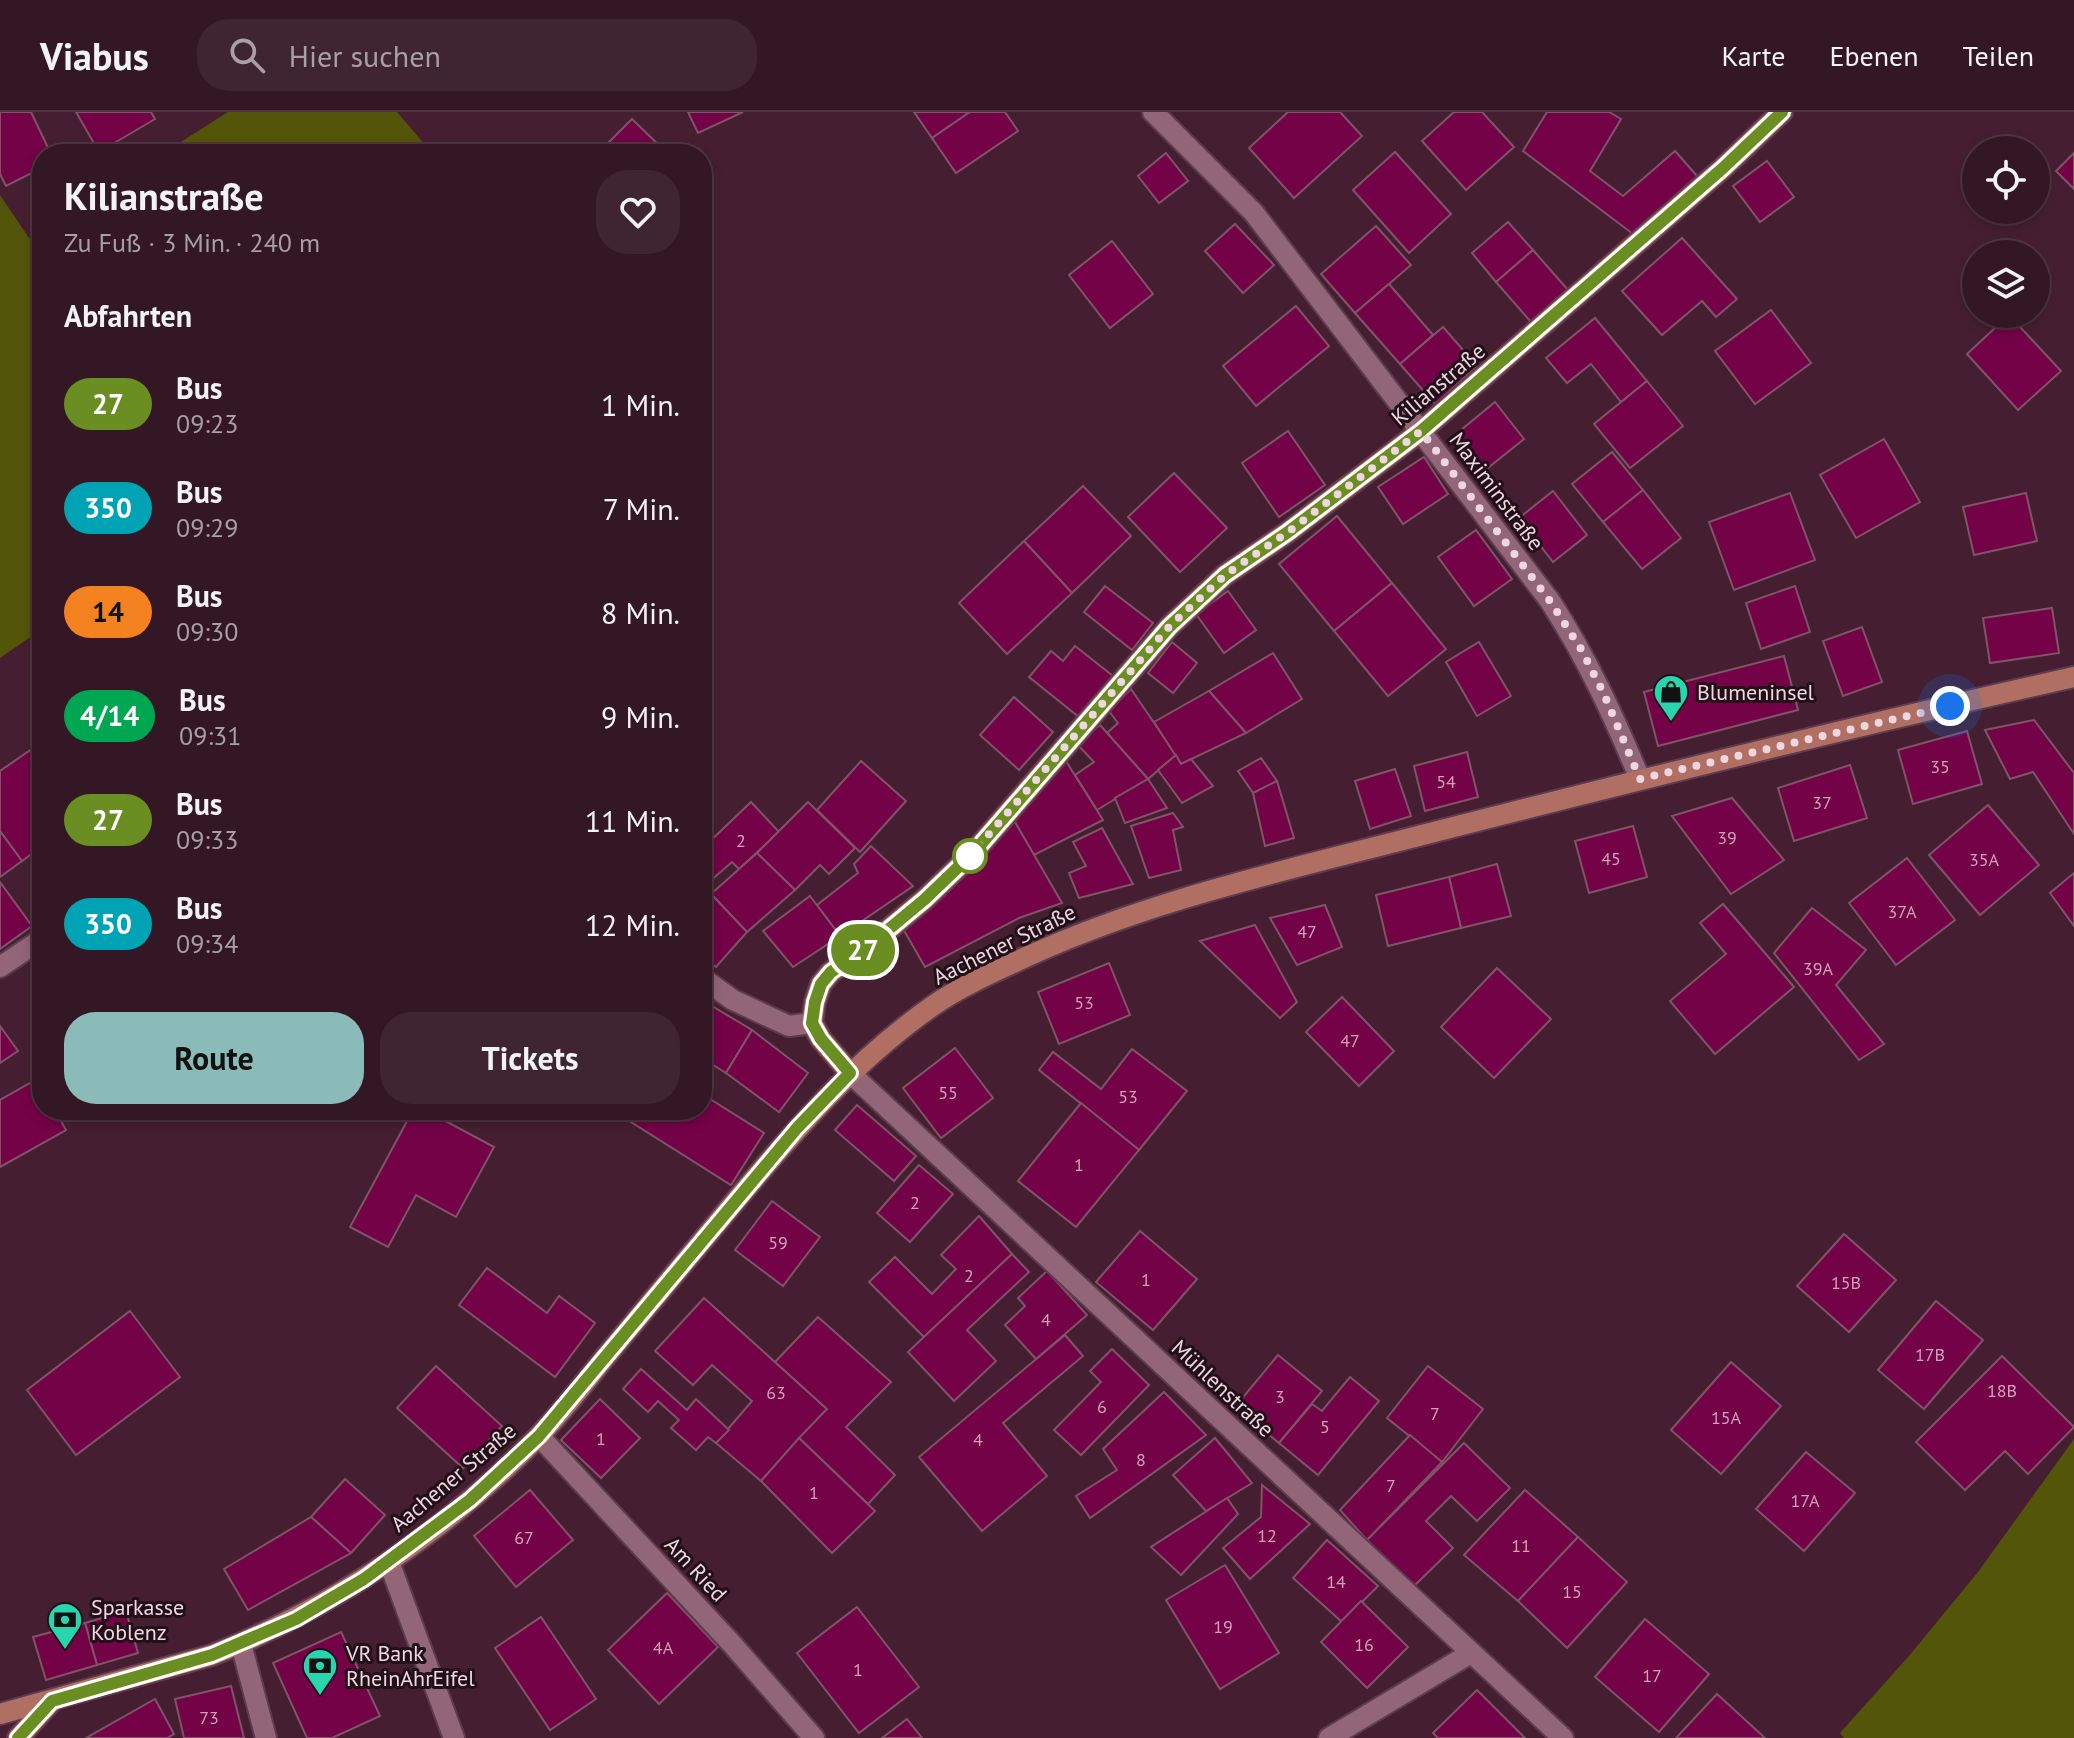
<!DOCTYPE html>
<html lang="de">
<meta charset="utf-8">
<style>
body{margin:0;font-family:"PT Sans",sans-serif;background:#3f2432;color:#f1f3f6;height:100vh;display:flex;flex-direction:column;font-size:30px;white-space:nowrap}
*{box-sizing:border-box;margin:0}
p{font-size:26px;color:#a99fa7}
.icon{flex:none;width:44px;height:44px;fill:none;stroke:currentColor;stroke-width:2;stroke-linecap:round;stroke-linejoin:round}
.map{position:relative;flex:1;overflow:hidden}
.side{position:absolute;left:32px;top:32px;width:680px;height:976px;display:flex;flex-direction:column;background:#341725;border-radius:32px;box-shadow:0 4px 12px #0003,0 0 0 2px #4e3642}
.side>*{flex:none}
.badge{padding:0 16px;border-radius:26px;font-size:28px;line-height:52px}
.controls{position:absolute;left:1962px;top:24px;display:grid;gap:16px}
.controls a{display:grid;place-items:center;width:88px;height:88px;border-radius:50%;background:#341725;box-shadow:0 4px 12px #0003,0 0 0 2px #4e3642;font-size:40px}
.you{position:absolute;width:40px;height:40px;margin:-20px;border:6px solid #fff;border-radius:50%;background:#1a73e8;box-shadow:0 0 0 12px #1a73e833}
.map>.badge{position:absolute;translate:-50% -50%;box-shadow:0 0 0 4px #fff}
h2{padding:0 32px;font-size:30px;line-height:72px}
.round{display:grid;place-items:center;flex:none;width:84px;height:84px;border-radius:32px;background:#3f2432}
.headline{display:flex;align-items:center;justify-content:space-between;height:136px;padding:0 32px}
h1{font-size:38px;font-weight:600;line-height:60px}
.primary-button{display:flex;gap:16px;margin-top:auto;padding:16px 32px}
.primary-button a{flex:1;height:92px;border-radius:32px;background:#8bbbb9;color:#111;font-size:32px;font-weight:600;line-height:92px;text-align:center}
.primary-button a+a{background:#3f2432;color:#f1f3f6}
ul{padding:0;list-style:none}
li{display:flex;align-items:center;gap:24px;height:104px;padding:0 32px}
li div{flex:1}
li b{display:block;font-size:30px}
li em{font-style:normal}
li .badge{min-width:88px;font-weight:700;text-align:center}
header{display:flex;align-items:center;gap:48px;box-sizing:border-box;height:112px;padding:0 40px;background:#341725;border-bottom:2px solid #4e3642}
header strong{font-size:38px}
nav{display:flex;gap:44px;margin-inline-start:auto;font-size:28px}
.search{width:560px;height:72px;background:#3f2432;display:flex;align-items:center;gap:20px;box-sizing:border-box;padding:0 28px;border-radius:32px;color:#a99fa7;font-size:30px}
.map>svg:first-child{display:block}
.green{fill:#535608}
.building{fill:#730247;stroke:#7f5467;stroke-width:2}
.lines{fill:none;stroke-linecap:round;stroke-linejoin:round}
.street-casing{stroke:#5d3c4d;stroke-width:24}
.secondary-casing{stroke:#5d3c4d;stroke-width:24}
.street{stroke:#926579;stroke-width:20}
.secondary{stroke:#b16e62;stroke-width:20}
.line-casing{stroke:#fff;stroke-width:18}
.line{stroke:#6b8e23;stroke-width:12}
.walk{stroke:#efd6e0;stroke-width:8;stroke-dasharray:0 14.4}
.stop-dot{fill:#fff;stroke:#6b8e23;stroke-width:4}
.labels{text-anchor:middle;stroke-width:6;stroke-linejoin:round;paint-order:stroke}
.number-label{font-size:18px;fill:#d0a1ba}
.street-label{font-size:22px;fill:#efd6e0;stroke:#211017}
.poi-label{font-size:22px;fill:#efd6e0;stroke:#211017;text-anchor:start}
</style>
<header>
<strong>Viabus</strong>
<div class="search"><svg class="icon" aria-label="search" viewBox="0 0 24 24"><circle cx="10" cy="10" r="6"/><path d="M15 15l6 6"/></svg>Hier suchen</div>
<nav><a>Karte</a><a>Ebenen</a><a>Teilen</a></nav>
</header>
<div class="map">
<svg width="2074" height="1626" viewBox="0 0 2074 1626">
<rect width="100%" height="100%" fill="#451f31"/>
<g class="green">
<polygon points="228,0 397,0 433,42 162,42"/>
<polygon points="0,83 29,126 42,119 42,517 0,546"/>
<polygon points="2074,1327 2074,1626 1844,1626 1840,1621 1909,1544 1978,1460"/>
</g>
<g class="building">
<polygon points="0,0 31,0 51,42 42,42 42,56 6,74 0,62"/>
<polygon points="76,0 151,0 155,7 99,40"/>
<polygon points="688,0 743,0 698,21"/>
<polygon points="914,0 970,0 932,26"/>
<polygon points="970,0 1005,0 1018,19 956,61 932,26"/>
<polygon points="1288,0 1340,0 1362,24 1294,86 1249,36"/>
<polygon points="1454,0 1482,0 1514,35 1466,78 1422,29"/>
<polygon points="1547,0 1609,0 1621,7 1590,59 1623,84 1675,39 1698,65 1633,122 1523,39"/>
<polygon points="632,7 667,41 597,42"/>
<polygon points="1395,40 1451,102 1409,141 1353,78"/>
<polygon points="1166,41 1188,69 1159,91 1138,64"/>
<polygon points="2074,41 2074,77 2056,59"/>
<polygon points="1767,49 1794,85 1760,110 1733,74"/>
<polygon points="1508,110 1533,138 1496,170 1472,141"/>
<polygon points="1235,112 1274,153 1243,181 1205,139"/>
<polygon points="1376,114 1411,153 1355,201 1321,162"/>
<polygon points="1682,126 1737,187 1716,205 1702,189 1662,223 1622,179"/>
<polygon points="1112,129 1153,182 1110,216 1069,163"/>
<polygon points="1533,138 1568,178 1531,210 1496,170"/>
<polygon points="1389,172 1433,223 1400,252 1355,201"/>
<polygon points="1296,194 1329,234 1256,294 1223,254"/>
<polygon points="1771,198 1811,251 1755,292 1715,239"/>
<polygon points="2009,203 2061,259 2018,298 1967,242"/>
<polygon points="1595,206 1647,269 1621,290 1591,252 1567,271 1546,246"/>
<polygon points="1443,215 1477,254 1435,292 1400,252"/>
<polygon points="1647,269 1683,314 1630,356 1594,312"/>
<polygon points="1495,290 1524,327 1484,359 1455,323"/>
<polygon points="1288,319 1325,373 1279,405 1242,351"/>
<polygon points="1884,327 1920,390 1856,426 1820,363"/>
<polygon points="1612,340 1643,378 1603,410 1572,372"/>
<polygon points="1424,345 1448,382 1403,412 1378,375"/>
<polygon points="1174,361 1227,416 1180,460 1128,405"/>
<polygon points="1083,374 1131,424 1072,481 1024,429"/>
<polygon points="1643,378 1681,426 1642,457 1603,410"/>
<polygon points="1553,379 1587,423 1553,450 1519,406"/>
<polygon points="1790,381 1815,448 1734,478 1709,410"/>
<polygon points="2026,381 2037,429 1974,443 1963,395"/>
<polygon points="1337,404 1392,471 1334,519 1279,452"/>
<polygon points="1476,418 1512,467 1474,494 1438,445"/>
<polygon points="1024,429 1072,481 1007,542 959,491"/>
<polygon points="1392,471 1446,537 1388,584 1334,519"/>
<polygon points="1105,474 1153,511 1132,538 1084,500"/>
<polygon points="1795,474 1810,520 1761,537 1746,491"/>
<polygon points="1228,479 1256,518 1224,541 1196,502"/>
<polygon points="2052,496 2059,541 1990,551 1983,506"/>
<polygon points="1862,515 1882,570 1843,584 1823,529"/>
<polygon points="1172,530 1197,551 1173,581 1148,561"/>
<polygon points="1479,530 1511,584 1477,604 1446,550"/>
<polygon points="1075,534 1113,564 1079,605 1029,565 1051,539 1063,549"/>
<polygon points="1273,541 1302,587 1246,621 1209,579"/>
<polygon points="1784,544 1798,598 1658,634 1644,580"/>
<polygon points="1131,577 1176,643 1148,667 1107,621 1118,611 1109,599"/>
<polygon points="1209,579 1246,621 1181,652 1154,610"/>
<polygon points="1014,585 1053,620 1019,658 980,623"/>
<polygon points="2034,608 2074,661 2074,722 2033,660 2010,667 1985,618"/>
<polygon points="1100,613 1148,667 1097,698 1075,663 1094,650 1077,632"/>
<polygon points="1967,619 1982,672 1913,692 1898,638"/>
<polygon points="42,630 42,745 37,738 22,749 0,719 0,659"/>
<polygon points="1467,640 1478,685 1425,699 1414,654"/>
<polygon points="1176,643 1181,652 1191,647 1213,674 1182,691 1158,658"/>
<polygon points="1064,646 1103,708 1034,743 1012,705"/>
<polygon points="1261,646 1277,669 1253,681 1238,659"/>
<polygon points="861,649 906,689 860,740 817,698"/>
<polygon points="1850,653 1867,706 1794,729 1778,676"/>
<polygon points="1395,657 1411,704 1370,717 1355,669"/>
<polygon points="1148,667 1167,696 1125,711 1115,686"/>
<polygon points="1277,669 1294,726 1265,734 1253,681"/>
<polygon points="1732,686 1784,748 1731,782 1672,704"/>
<polygon points="751,690 779,720 739,757 732,750 702,776 702,737"/>
<polygon points="808,690 855,736 829,762 820,753 795,778 757,741"/>
<polygon points="1988,693 2039,753 1980,803 1929,743"/>
<polygon points="1173,701 1183,715 1173,718 1181,758 1149,766 1131,714"/>
<polygon points="1012,705 1062,791 1019,806 925,855 902,815"/>
<polygon points="1633,714 1647,765 1589,781 1575,729"/>
<polygon points="1102,716 1133,772 1079,786 1069,761 1086,754 1073,730"/>
<polygon points="0,719 22,749 0,765"/>
<polygon points="871,734 913,774 840,824 817,793 858,761 854,752"/>
<polygon points="757,741 795,778 747,820 711,782"/>
<polygon points="1907,746 1955,808 1896,853 1849,791"/>
<polygon points="1497,752 1511,804 1461,816 1449,765"/>
<polygon points="2074,761 2074,814 2050,781"/>
<polygon points="1449,765 1461,816 1388,834 1376,783"/>
<polygon points="0,770 32,814 0,837"/>
<polygon points="711,782 747,820 716,855 702,844 702,790"/>
<polygon points="810,784 840,824 793,855 763,819"/>
<polygon points="1723,792 1794,875 1715,942 1670,889 1726,842 1700,811"/>
<polygon points="1325,793 1342,835 1297,853 1270,806"/>
<polygon points="1812,796 1866,838 1836,873 1884,932 1859,948 1774,841"/>
<polygon points="1255,813 1297,890 1280,906 1200,829"/>
<polygon points="1109,851 1130,903 1059,932 1038,880"/>
<polygon points="1497,856 1551,907 1494,966 1441,915"/>
<polygon points="1342,885 1394,939 1359,974 1306,920"/>
<polygon points="702,888 752,918 726,961 702,946"/>
<polygon points="0,914 18,939 0,951"/>
<polygon points="752,918 808,961 779,1000 726,961"/>
<polygon points="955,936 993,986 941,1026 903,976"/>
<polygon points="1132,937 1187,979 1139,1038 1039,958 1053,940 1101,977"/>
<polygon points="37,967 42,975 42,998 55,998 66,1018 0,1055 0,988"/>
<polygon points="702,982 764,1021 731,1073 612,998 702,998"/>
<polygon points="1081,991 1139,1038 1076,1115 1018,1069"/>
<polygon points="857,993 916,1044 894,1069 835,1018"/>
<polygon points="413,998 425,998 494,1035 456,1105 416,1083 388,1135 350,1115"/>
<polygon points="919,1053 953,1082 910,1130 877,1101"/>
<polygon points="772,1089 820,1125 783,1174 735,1138"/>
<polygon points="979,1104 1012,1142 924,1225 869,1170 895,1145 932,1182 956,1157 941,1143"/>
<polygon points="1140,1119 1197,1167 1153,1218 1096,1170"/>
<polygon points="1844,1122 1896,1168 1849,1220 1797,1174"/>
<polygon points="1012,1142 1029,1160 967,1218 996,1249 954,1289 908,1240"/>
<polygon points="487,1156 547,1201 559,1184 595,1211 555,1265 459,1193"/>
<polygon points="1047,1159 1087,1203 1036,1247 1005,1213 1025,1194 1018,1186"/>
<polygon points="704,1186 827,1297 761,1369 716,1331 752,1289 712,1253 693,1273 655,1239"/>
<polygon points="1936,1189 1983,1228 1924,1297 1878,1258"/>
<polygon points="130,1199 180,1265 76,1343 27,1278"/>
<polygon points="818,1205 891,1270 846,1315 895,1363 868,1392 799,1326 827,1297 775,1250"/>
<polygon points="1065,1223 1083,1244 1003,1311 1047,1364 982,1419 919,1345"/>
<polygon points="1112,1237 1149,1273 1081,1343 1054,1318 1101,1270 1090,1259"/>
<polygon points="1278,1243 1322,1279 1279,1331 1235,1295"/>
<polygon points="2002,1244 2074,1315 2028,1362 2005,1339 1965,1378 1916,1330"/>
<polygon points="1731,1250 1781,1294 1721,1362 1671,1318"/>
<polygon points="436,1254 502,1314 463,1356 397,1296"/>
<polygon points="1428,1254 1483,1297 1442,1350 1387,1306"/>
<polygon points="641,1257 687,1298 696,1287 729,1318 716,1331 708,1325 696,1338 671,1316 679,1308 658,1289 648,1300 623,1277"/>
<polygon points="1350,1265 1379,1289 1318,1363 1279,1331 1312,1292 1322,1299"/>
<polygon points="1164,1280 1206,1323 1090,1406 1076,1384 1117,1358 1103,1337"/>
<polygon points="600,1287 640,1326 601,1366 561,1328"/>
<polygon points="1410,1323 1442,1350 1367,1428 1340,1398"/>
<polygon points="799,1326 875,1399 832,1441 761,1369"/>
<polygon points="1215,1326 1252,1371 1206,1399 1173,1363"/>
<polygon points="1464,1331 1510,1376 1477,1409 1451,1384 1426,1409 1453,1436 1414,1474 1367,1428"/>
<polygon points="1806,1340 1855,1381 1804,1439 1756,1397"/>
<polygon points="345,1367 385,1403 351,1441 311,1405"/>
<polygon points="1262,1373 1310,1412 1250,1467 1223,1436 1261,1405"/>
<polygon points="530,1378 573,1428 516,1475 474,1424"/>
<polygon points="1525,1378 1578,1425 1518,1489 1464,1443"/>
<polygon points="1227,1386 1238,1402 1181,1463 1151,1435"/>
<polygon points="311,1405 351,1441 248,1498 224,1457"/>
<polygon points="1578,1425 1627,1470 1567,1536 1518,1489"/>
<polygon points="1327,1428 1378,1474 1342,1510 1293,1466"/>
<polygon points="1225,1453 1279,1541 1220,1577 1166,1488"/>
<polygon points="667,1481 718,1535 659,1592 608,1538"/>
<polygon points="1361,1489 1408,1535 1367,1576 1321,1530"/>
<polygon points="857,1495 919,1575 859,1621 797,1541"/>
<polygon points="126,1499 138,1541 97,1553 85,1511"/>
<polygon points="541,1505 596,1587 550,1618 495,1536"/>
<polygon points="1645,1507 1709,1562 1659,1620 1595,1565"/>
<polygon points="85,1511 97,1553 46,1568 33,1525"/>
<polygon points="341,1520 380,1604 332,1626 307,1626 273,1551"/>
<polygon points="231,1574 244,1626 184,1626 175,1587"/>
<polygon points="1477,1578 1525,1626 1438,1626 1433,1621"/>
<polygon points="1717,1582 1765,1626 1676,1626"/>
<polygon points="155,1587 174,1622 167,1626 86,1626"/>
<polygon points="907,1607 922,1626 882,1626"/>
</g>
<g class="lines">
<defs>
<g id="street">
<path d="M1153,0L1254,101L1550,489C1588,548 1613,603 1640,667"/>
<polyline points="0,855 42,827"/>
<polyline points="702,866 733,888 789,914 812,911"/>
<polyline points="850,961 1563,1626"/>
<polyline points="539,1324 732,1532 814,1626"/>
<polyline points="389,1450 454,1626"/>
<polyline points="241,1532 266,1626"/>
<polyline points="1329,1626 1471,1541"/>
</g>
<g id="secondary">
<polyline points="850,961 821,927 812,911 815,890 821,872 831,860 871,832 925,787 974,740 1169,515 1225,463 1288,420 1421,319 1723,56 1782,0"/>
<path d="M0,1602L212,1543C334,1495 444,1420 536,1327C562,1301 584,1271 607,1243C649,1193 691,1142 733,1092C794,1019 855,948 934,893C957,877 985,864 1011,852C1132,794 1265,763 1395,730C1621,672 1847,616 2074,565"/>
<polyline points="18,1626 52,1589"/>
</g>
</defs>
<use href="#street" class="street-casing"/>
<use href="#secondary" class="secondary-casing"/>
<use href="#street" class="street"/>
<use href="#secondary" class="secondary"/>
</g>
<g class="lines">
<defs>
<polyline id="line" points="18,1626 52,1589 212,1543 296,1507 364,1467 470,1388 539,1324 797,1016 850,961 821,927 812,911 815,890 821,872 831,860 871,832 925,787 974,740 1169,515 1225,463 1288,420 1421,319 1723,56 1782,0"/>
</defs>
<use href="#line" class="line-casing"/>
<use href="#line" class="line"/>
<polyline class="walk" points="970,744 1169,515 1225,463 1288,420 1421,319 1550,489 1581,537 1603,580 1640,667 1950,594"/>
</g>
<defs>
<symbol id="shop-pin" viewBox="-11 -11 22 30"><path d="M0 17L-7.5 6A9.5 9.5 0 1 1 7.5 6Z" fill="#29d5ac" stroke="#211017"/><path d="M-5-2.5h2.3a2.7 3.5 0 0 1 5.4 0H5L5.5 6h-11ZM-1.5-2.5h3a1.5 2.3 0 0 0-3 0Z" fill="#111"/></symbol>
<symbol id="bank-pin" viewBox="-11 -11 22 30"><path d="M0 17L-7.5 6A9.5 9.5 0 1 1 7.5 6Z" fill="#29d5ac" stroke="#211017"/><path d="M-6-4H6V4H-6ZM0-2.3a2.3 2.3 0 1 0 0 4.6a2.3 2.3 0 1 0 0-4.6Z" fill="#111"/></symbol>
</defs>
<g fill-rule="evenodd">
<use href="#shop-pin" x="1651" y="560" width="40" height="54"/>
<use href="#bank-pin" x="45" y="1488" width="40" height="54"/>
<use href="#bank-pin" x="300" y="1534" width="40" height="54"/>
</g>
<circle class="stop-dot" cx="970" cy="744" r="16"/>
<g class="labels">
<g class="number-label">
<text x="1940" y="661">35</text>
<text x="1446" y="676">54</text>
<text x="1822" y="697">37</text>
<text x="1727" y="732">39</text>
<text x="741" y="735">2</text>
<text x="1611" y="753">45</text>
<text x="1984" y="754">35A</text>
<text x="1902" y="806">37A</text>
<text x="1307" y="826">47</text>
<text x="1818" y="863">39A</text>
<text x="1084" y="897">53</text>
<text x="1350" y="935">47</text>
<text x="948" y="987">55</text>
<text x="1128" y="991">53</text>
<text x="1079" y="1059">1</text>
<text x="915" y="1097">2</text>
<text x="778" y="1137">59</text>
<text x="969" y="1170">2</text>
<text x="1146" y="1174">1</text>
<text x="1846" y="1177">15B</text>
<text x="1046" y="1214">4</text>
<text x="1930" y="1249">17B</text>
<text x="2002" y="1285">18B</text>
<text x="776" y="1287">63</text>
<text x="1280" y="1291">3</text>
<text x="1102" y="1301">6</text>
<text x="1435" y="1308">7</text>
<text x="1726" y="1312">15A</text>
<text x="1325" y="1321">5</text>
<text x="601" y="1333">1</text>
<text x="978" y="1334">4</text>
<text x="1141" y="1354">8</text>
<text x="1391" y="1380">7</text>
<text x="814" y="1387">1</text>
<text x="1805" y="1395">17A</text>
<text x="1267" y="1430">12</text>
<text x="524" y="1432">67</text>
<text x="1521" y="1440">11</text>
<text x="1336" y="1476">14</text>
<text x="1572" y="1486">15</text>
<text x="1223" y="1521">19</text>
<text x="1364" y="1539">16</text>
<text x="663" y="1542">4A</text>
<text x="858" y="1564">1</text>
<text x="1652" y="1570">17</text>
<text x="209" y="1612">73</text>
</g>
<g class="street-label">
<text transform="translate(1438 272) rotate(-40)" y="8">Kilianstraße</text>
<text transform="translate(1497 379) rotate(53)" y="8">Maximinstraße</text>
<text transform="translate(1004 832) rotate(-26)" y="8">Aachener Straße</text>
<text transform="translate(1223 1276) rotate(43)" y="8">Mühlenstraße</text>
<text transform="translate(453 1365) rotate(-40)" y="8">Aachener Straße</text>
<text transform="translate(696 1457) rotate(47)" y="8">Am Ried</text>
</g>
<g class="poi-label">
<text x="1697" y="588">Blumeninsel</text>
<text x="91" y="1503">Sparkasse<tspan x="91" dy="25">Koblenz</tspan></text>
<text x="346" y="1549">VR Bank<tspan x="346" dy="25">RheinAhrEifel</tspan></text>
</g>
</g>
</svg>
<div class="controls">
<a><svg class="icon" aria-label="locate" viewBox="0 0 24 24"><circle cx="12" cy="12" r="6"/><path d="M12 2v4M12 18v4M2 12h4M18 12h4"/></svg></a>
<a><svg class="icon" aria-label="layers" viewBox="0 0 24 24"><path d="M12 4l9 5-9 5-9-5zM3 14l9 5 9-5"/></svg></a>
</div>
<div class="you" style="left:1950px;top:594px"></div>
<b class="badge" style="left:863px;top:838px;background:#6b8e23;color:#fff">27</b>
<section class="side">
<div class="headline"><div><h1>Kilianstraße</h1><p>Zu Fuß · 3 Min. · 240 m</p></div><a class="round"><svg class="icon" aria-label="heart" viewBox="0 0 24 24"><path d="M12 20l-8-8c-3-5 5-10 8-4 3-6 11-1 8 4z"/></svg></a></div>
<h2>Abfahrten</h2>
<ul>
<li><span class="badge" style="background:#6b8e23;color:#fff">27</span><div><b>Bus</b><p>09:23</p></div><em>1 Min.</em></li>
<li><span class="badge" style="background:#00a3b4;color:#fff">350</span><div><b>Bus</b><p>09:29</p></div><em>7 Min.</em></li>
<li><span class="badge" style="background:#f58220;color:#111">14</span><div><b>Bus</b><p>09:30</p></div><em>8 Min.</em></li>
<li><span class="badge" style="background:#00a651;color:#fff">4/14</span><div><b>Bus</b><p>09:31</p></div><em>9 Min.</em></li>
<li><span class="badge" style="background:#6b8e23;color:#fff">27</span><div><b>Bus</b><p>09:33</p></div><em>11 Min.</em></li>
<li><span class="badge" style="background:#00a3b4;color:#fff">350</span><div><b>Bus</b><p>09:34</p></div><em>12 Min.</em></li>
</ul>
<div class="primary-button"><a>Route</a><a>Tickets</a></div>
</section>
</div>
